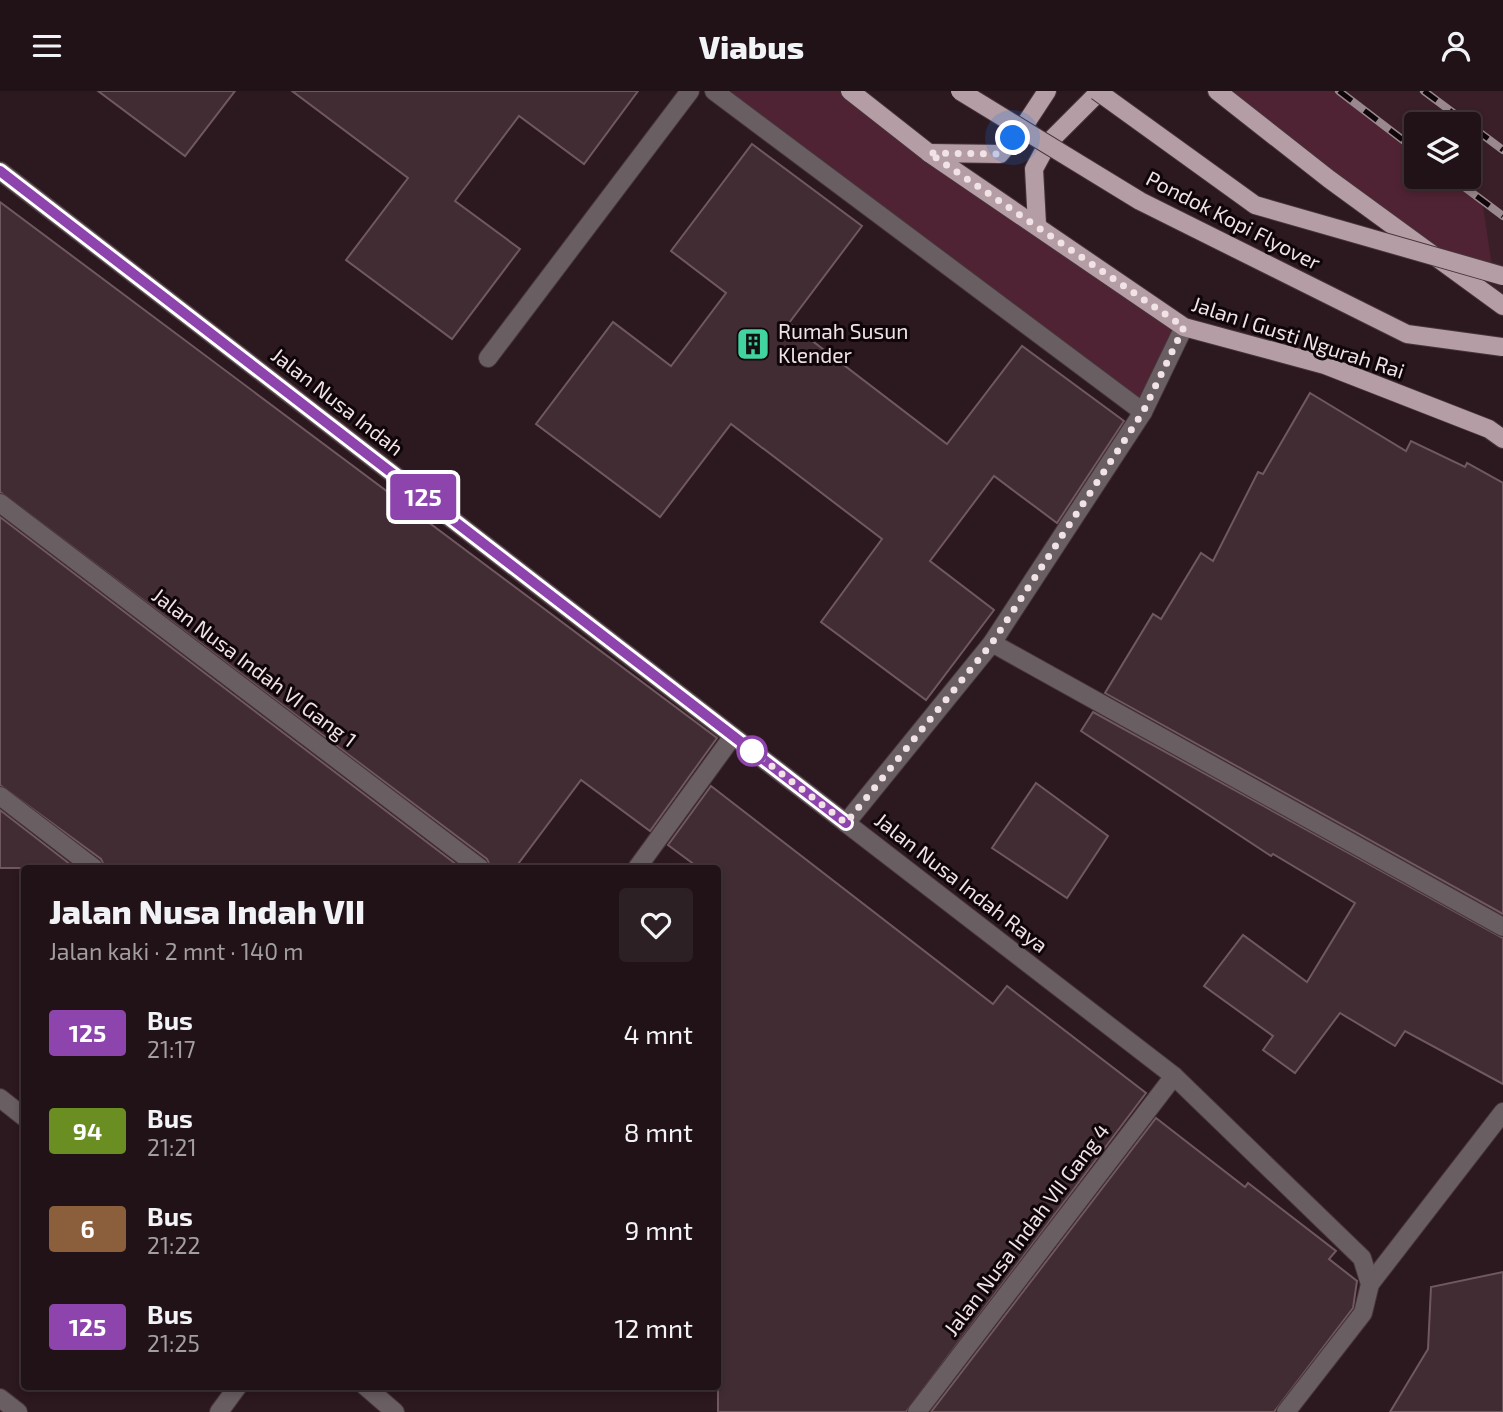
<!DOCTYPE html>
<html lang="id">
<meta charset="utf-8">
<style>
body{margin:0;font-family:"Exo 2",sans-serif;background:#2d2024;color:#f1f3f6;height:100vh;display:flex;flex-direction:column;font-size:26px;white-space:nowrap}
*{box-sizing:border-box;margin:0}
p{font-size:23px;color:#a29ea1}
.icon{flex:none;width:38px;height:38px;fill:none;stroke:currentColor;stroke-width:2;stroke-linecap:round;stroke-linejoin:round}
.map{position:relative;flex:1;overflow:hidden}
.drawer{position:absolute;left:21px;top:774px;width:700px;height:525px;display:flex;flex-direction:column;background:#211217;border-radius:7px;box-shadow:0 4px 10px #0003,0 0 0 2px #3e3236}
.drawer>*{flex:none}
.badge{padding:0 14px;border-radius:5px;font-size:24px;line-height:46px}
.fabs{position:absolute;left:1404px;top:21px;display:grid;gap:14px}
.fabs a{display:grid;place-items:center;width:77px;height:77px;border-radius:7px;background:#211217;box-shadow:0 4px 10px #0003,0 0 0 2px #3e3236;font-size:35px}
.you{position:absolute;width:35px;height:35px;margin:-18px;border:5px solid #fff;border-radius:50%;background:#1a73e8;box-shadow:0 0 0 10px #1a73e833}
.map>.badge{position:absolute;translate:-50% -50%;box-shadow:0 0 0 4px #fff}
.round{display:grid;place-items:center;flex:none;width:74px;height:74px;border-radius:7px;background:#2d2024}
.overview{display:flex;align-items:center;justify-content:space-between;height:119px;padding:0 28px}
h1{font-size:33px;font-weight:800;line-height:52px}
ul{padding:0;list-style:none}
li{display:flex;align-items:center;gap:21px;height:98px;padding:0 28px}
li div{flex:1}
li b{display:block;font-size:26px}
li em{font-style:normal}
li .badge{min-width:77px;font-weight:700;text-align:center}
header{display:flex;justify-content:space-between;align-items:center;height:91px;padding:0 28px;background:#211217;font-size:32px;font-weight:800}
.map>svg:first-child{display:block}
.built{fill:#3a1f28}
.green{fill:#4f2333}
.building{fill:#412c33;stroke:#70585f;stroke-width:2}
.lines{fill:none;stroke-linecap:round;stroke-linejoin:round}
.minor-casing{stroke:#48343b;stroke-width:20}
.tertiary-casing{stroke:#48343b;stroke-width:20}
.primary-casing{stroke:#48343b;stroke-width:20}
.minor{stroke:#695e61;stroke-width:18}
.tertiary{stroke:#695e61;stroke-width:18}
.primary{stroke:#b49da4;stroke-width:18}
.rail-casing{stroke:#99888d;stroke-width:8}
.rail{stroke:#0f0609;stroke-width:5;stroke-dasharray:16;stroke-linecap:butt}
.primary-bridge-casing{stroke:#48343b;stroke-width:20;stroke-linecap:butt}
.primary-bridge{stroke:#b49da4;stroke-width:18}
.line-casing{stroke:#fff;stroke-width:16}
.line{stroke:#8e44ad;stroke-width:10}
.walk{stroke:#f1e2e6;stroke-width:7;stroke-dasharray:0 12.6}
.stop-dot{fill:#fff;stroke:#8e44ad;stroke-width:3.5}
.labels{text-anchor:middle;stroke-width:6;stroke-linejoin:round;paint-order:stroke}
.street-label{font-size:21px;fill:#f1e2e6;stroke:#0f0609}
.poi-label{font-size:21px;fill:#f1e2e6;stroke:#0f0609;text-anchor:start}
</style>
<header><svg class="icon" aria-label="menu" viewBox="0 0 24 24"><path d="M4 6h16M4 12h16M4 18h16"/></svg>Viabus<svg class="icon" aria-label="person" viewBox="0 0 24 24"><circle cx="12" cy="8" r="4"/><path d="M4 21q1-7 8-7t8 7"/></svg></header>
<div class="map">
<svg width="1503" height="1321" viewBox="0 0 1503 1321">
<rect width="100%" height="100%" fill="#2c181f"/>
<polygon class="built" points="1344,0 1503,0 1503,215 1432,163 1453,86 1468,86 1468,33 1416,33 1416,57"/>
<g class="green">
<polygon points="714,0 850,0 1184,236 1143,321"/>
<polygon points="1217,0 1344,0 1416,57 1416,86 1453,86 1482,109 1493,182 1432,163"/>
</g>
<g class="building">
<polygon points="98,0 235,0 185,65"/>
<polygon points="292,0 638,0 584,73 519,25 455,110 520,158 452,248 346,169 408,87"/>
<polygon points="752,53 862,135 789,232 947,353 1022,255 1124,330 1057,432 994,385 930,470 994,519 926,609 821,531 882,448 731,333 660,426 536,333 613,231 671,275 726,202 671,160"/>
<polygon points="0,111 717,647 650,740 581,689 515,777 491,777 487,768 0,401"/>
<polygon points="1310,302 1406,360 1411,350 1465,376 1467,372 1503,392 1503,823 1105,602 1153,523 1161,528 1201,462 1213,470 1258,381 1263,383"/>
<polygon points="0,426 461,777 105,777 101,768 0,694"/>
<polygon points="1093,621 1503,847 1503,993 1405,940 1395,955 1340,922 1295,982 1263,959 1273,945 1204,895 1243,844 1307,891 1355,812 1273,763 1271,765 1081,640"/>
<polygon points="1036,692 1108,745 1067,807 992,757"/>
<polygon points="711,695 993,913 1007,895 1146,1002 906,1321 718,1321 718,777 699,777 668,754"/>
<polygon points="0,719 75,777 0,777"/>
<polygon points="1156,1027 1245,1096 1248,1092 1336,1160 1329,1168 1357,1190 1353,1217 1274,1321 931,1321"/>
<polygon points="1503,1181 1503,1321 1390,1321 1428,1258 1431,1196"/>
</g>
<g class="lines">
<defs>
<g id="minor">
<polyline points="714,0 1143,321"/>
<polyline points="0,80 846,732"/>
<polyline points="488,267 690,0"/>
<polyline points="0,412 480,777"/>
<polyline points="992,552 1503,836"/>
<polyline points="0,705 94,777"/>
<polyline points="637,777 733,645"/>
<polyline points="0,1007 24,1026"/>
<polyline points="1370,1193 1503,1021"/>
<polyline points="365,1295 395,1321"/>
<polyline points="0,1307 18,1321"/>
<polyline points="219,1321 238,1295"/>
<polyline points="917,1321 1174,985"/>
</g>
<polyline id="tertiary" points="1184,236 1143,321 992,552 846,732 1174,985 1362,1167 1370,1193 1363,1222 1286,1321"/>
<g id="primary">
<polyline points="850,0 929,62 1184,236 1325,274 1489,338 1503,348"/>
<polyline points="1217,0 1329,88 1503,215"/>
<polyline points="929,62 1000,63 1026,32 1047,0"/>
<polyline points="1037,133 1034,78 1048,52 1100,0"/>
</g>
</defs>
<use href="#minor" class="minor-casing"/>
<use href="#tertiary" class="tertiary-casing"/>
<use href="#primary" class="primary-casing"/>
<use href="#minor" class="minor"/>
<use href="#tertiary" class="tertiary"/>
<use href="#primary" class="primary"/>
<defs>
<g id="rail">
<polyline points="1339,0 1416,59"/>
<polyline points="1424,0 1503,59"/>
<polyline points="1451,86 1503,125"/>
</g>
</defs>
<use href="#rail" class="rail-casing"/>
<use href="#rail" class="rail"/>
<defs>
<g id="primary-bridge">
<polyline points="960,0 1140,110 1407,243 1503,256"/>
<polyline points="1097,0 1255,114 1503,185"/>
</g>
</defs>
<use href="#primary-bridge" class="primary-bridge-casing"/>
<use href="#primary-bridge" class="primary-bridge"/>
</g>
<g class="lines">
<defs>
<polyline id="line" points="0,80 846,732"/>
</defs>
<use href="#line" class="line-casing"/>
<use href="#line" class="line"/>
<polyline class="walk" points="752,660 846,732 992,552 1143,321 1184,236 929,62 1000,63 1013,47"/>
</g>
<defs>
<symbol id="building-square" viewBox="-11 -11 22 22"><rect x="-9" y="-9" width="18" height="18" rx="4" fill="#41d4a1" stroke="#0f0609"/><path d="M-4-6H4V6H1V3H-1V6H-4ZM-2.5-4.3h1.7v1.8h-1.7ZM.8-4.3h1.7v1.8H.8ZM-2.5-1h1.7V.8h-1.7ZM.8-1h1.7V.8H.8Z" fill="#111"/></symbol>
</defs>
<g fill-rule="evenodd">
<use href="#building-square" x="734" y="234" width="38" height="38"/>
</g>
<circle class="stop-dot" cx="752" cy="660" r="14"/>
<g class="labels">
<g class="street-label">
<text transform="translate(1233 130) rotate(27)" y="7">Pondok Kopi Flyover</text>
<text transform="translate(1298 247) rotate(18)" y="7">Jalan I Gusti Ngurah Rai</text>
<text transform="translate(337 311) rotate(38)" y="7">Jalan Nusa Indah</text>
<text transform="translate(254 577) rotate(37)" y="7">Jalan Nusa Indah VI Gang 1</text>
<text transform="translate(961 792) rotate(38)" y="7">Jalan Nusa Indah Raya</text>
<text transform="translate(1027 1139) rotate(-53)" y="7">Jalan Nusa Indah VII Gang 4</text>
</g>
<g class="poi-label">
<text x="778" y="248">Rumah Susun<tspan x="778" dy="24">Klender</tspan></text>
</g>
</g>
</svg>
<div class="fabs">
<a><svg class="icon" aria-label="layers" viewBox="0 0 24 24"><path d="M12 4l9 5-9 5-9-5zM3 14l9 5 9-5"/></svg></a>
</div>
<div class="you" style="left:1013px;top:47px"></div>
<b class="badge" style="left:423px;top:406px;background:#8e44ad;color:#fff">125</b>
<section class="drawer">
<div class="overview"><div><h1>Jalan Nusa Indah VII</h1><p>Jalan kaki · 2 mnt · 140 m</p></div><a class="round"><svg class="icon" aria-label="heart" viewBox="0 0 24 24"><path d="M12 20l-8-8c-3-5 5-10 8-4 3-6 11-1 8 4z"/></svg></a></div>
<ul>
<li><span class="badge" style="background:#8e44ad;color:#fff">125</span><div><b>Bus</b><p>21:17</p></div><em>4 mnt</em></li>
<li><span class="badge" style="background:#6b8e23;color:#fff">94</span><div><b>Bus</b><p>21:21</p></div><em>8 mnt</em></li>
<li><span class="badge" style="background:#8b5e3c;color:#fff">6</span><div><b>Bus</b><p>21:22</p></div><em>9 mnt</em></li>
<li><span class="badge" style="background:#8e44ad;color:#fff">125</span><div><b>Bus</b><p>21:25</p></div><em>12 mnt</em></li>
</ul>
</section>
</div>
